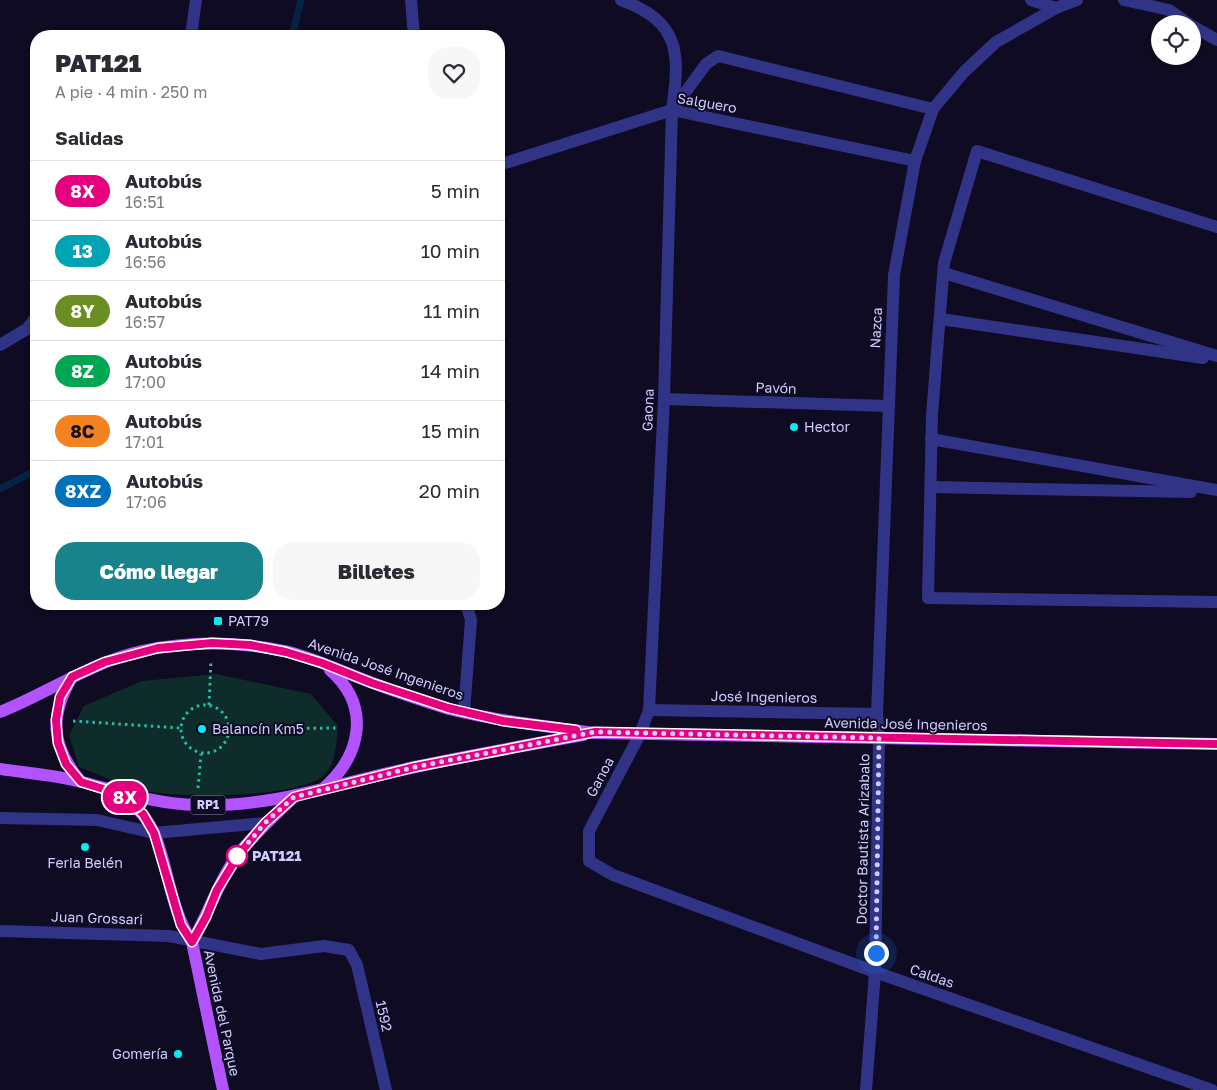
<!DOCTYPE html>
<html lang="es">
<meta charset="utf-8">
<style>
body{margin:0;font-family:"Golos Text",sans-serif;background:#f7f7f7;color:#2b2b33;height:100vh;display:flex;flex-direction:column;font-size:19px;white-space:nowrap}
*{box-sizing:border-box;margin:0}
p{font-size:16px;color:#7c7c81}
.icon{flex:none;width:28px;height:28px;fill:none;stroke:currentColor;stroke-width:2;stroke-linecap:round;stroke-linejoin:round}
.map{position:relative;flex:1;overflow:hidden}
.sheet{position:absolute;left:30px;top:30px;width:475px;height:580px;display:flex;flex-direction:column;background:#fff;border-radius:20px;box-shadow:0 1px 4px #0004}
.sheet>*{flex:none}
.badge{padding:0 10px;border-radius:16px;font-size:18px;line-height:32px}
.controls{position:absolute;left:1151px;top:15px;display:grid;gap:10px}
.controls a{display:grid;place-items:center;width:50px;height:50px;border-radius:50%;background:#fff;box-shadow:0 1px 4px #0004;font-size:25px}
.you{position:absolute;width:25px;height:25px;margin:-12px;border:4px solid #fff;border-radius:50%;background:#1a73e8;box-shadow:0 0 0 8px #1a73e833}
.map>.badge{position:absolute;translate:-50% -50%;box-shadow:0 0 0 2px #fff}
h2{padding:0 25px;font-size:19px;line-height:45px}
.round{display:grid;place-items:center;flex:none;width:52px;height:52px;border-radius:20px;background:#f7f7f7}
.summary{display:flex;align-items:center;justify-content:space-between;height:85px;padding:0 25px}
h1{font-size:24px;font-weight:800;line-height:38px}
.button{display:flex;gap:10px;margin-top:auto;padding:10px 25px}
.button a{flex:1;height:58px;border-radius:20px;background:#18838b;color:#fff;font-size:20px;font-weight:800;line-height:58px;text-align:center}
.button a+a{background:#f7f7f7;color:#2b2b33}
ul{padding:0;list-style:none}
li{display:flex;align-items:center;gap:15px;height:60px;padding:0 25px;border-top:1px solid #e1e1e2}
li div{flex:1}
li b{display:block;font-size:19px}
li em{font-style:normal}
li .badge{min-width:55px;font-weight:700;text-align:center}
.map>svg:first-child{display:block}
.green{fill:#0e2d2a}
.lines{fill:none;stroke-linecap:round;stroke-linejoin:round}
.stream{stroke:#062246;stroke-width:7}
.path{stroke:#22beaa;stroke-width:3;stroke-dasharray:2.5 4;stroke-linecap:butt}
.minor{stroke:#313486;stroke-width:12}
.major{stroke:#b353ff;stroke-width:12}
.line-casing{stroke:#fff;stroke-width:11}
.line{stroke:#e6007e;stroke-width:8}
.walk{stroke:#cfccff;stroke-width:5;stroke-dasharray:0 9}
.poi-dot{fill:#00eff7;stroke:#0e0b22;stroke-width:2}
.stop-dot{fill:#fff;stroke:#e6007e;stroke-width:2.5}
.labels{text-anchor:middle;stroke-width:4;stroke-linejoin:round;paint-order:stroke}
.shield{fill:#0e0b22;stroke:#9592bd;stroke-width:1}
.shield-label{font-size:12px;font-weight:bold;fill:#cfccff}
.street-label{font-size:14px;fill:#cfccff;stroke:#0e0b22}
.poi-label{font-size:14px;fill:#cfccff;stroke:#0e0b22;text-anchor:start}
.stop-label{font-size:14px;font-weight:bold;fill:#cfccff;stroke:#0e0b22;text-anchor:start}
</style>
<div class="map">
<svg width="1217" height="1090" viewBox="0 0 1217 1090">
<rect width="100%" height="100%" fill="#0e0b22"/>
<path class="green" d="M216,674L311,694L338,726C336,743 337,760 326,773C307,799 182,797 151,792C131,790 99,774 79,767L69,735L84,706L142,681Z"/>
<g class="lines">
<g class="stream">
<polyline points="292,36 301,0"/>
<polyline points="0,489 36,470"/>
</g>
<g class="path">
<circle cx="205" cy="729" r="24"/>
<polyline points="209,705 211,661"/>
<polyline points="73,721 180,728"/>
<polyline points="229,729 338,728"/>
<polyline points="198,788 201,754"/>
</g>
<g class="minor">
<polyline points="411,0 414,36"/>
<path d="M621,0C681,22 680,54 672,110L664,399L649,710L640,734L589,831V861L613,875L875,972L1212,1090"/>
<polyline points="1031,0 1056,8"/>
<polyline points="1124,0 1169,10 1189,24"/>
<polyline points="1192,26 1217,40"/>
<polyline points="191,36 196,0"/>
<polyline points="674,108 706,64 718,56 933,109"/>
<polyline points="499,165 672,110 915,161"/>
<polyline points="1217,227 977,151 944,263 932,415 928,598 1217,602"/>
<polyline points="944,273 1217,356"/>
<polyline points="941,319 1203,358"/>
<polyline points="0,345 27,329 36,317"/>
<polyline points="664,399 887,406"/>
<polyline points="931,439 1217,490"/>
<polyline points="931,487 1191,492"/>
<polyline points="649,710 877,714"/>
<polyline points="464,712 471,620 466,604"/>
<polyline points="0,818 97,820 154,833 265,823"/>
<polyline points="0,931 169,936 261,954 324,946 349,950 357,965 386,1090"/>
<polyline points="866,1090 875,972 879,738 877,714 894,275 915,161 933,109 964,72 996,42 1056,8 1077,0"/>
</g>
<g class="major">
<path d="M72,677C49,717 51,746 81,782"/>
<path d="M0,712C48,693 91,662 142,651C190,641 237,641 285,651C315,658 342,672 370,682C396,692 423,701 449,709C497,721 546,726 595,733L1217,744"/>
<path d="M0,769C27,773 56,775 82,782C121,792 156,804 197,805C272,808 342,782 415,767C471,755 527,745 583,735"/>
<path d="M324,788C362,754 371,706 330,670"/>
<path d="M123,795C135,806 147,817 154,833C169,869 170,909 192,942L223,1090"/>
<path d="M192,942C209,913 219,879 240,852C256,832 275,815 294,797"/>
</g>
</g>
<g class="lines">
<defs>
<polyline id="line" points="576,730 503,721 448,708 372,683 322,663 286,652 250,645 212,643 158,648 105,662 72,677 60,697 56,720 58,743 66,764 81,782 123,795 143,814 154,833 181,925 192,942 206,917 217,890 239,854 265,823 294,797 415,767 595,732 1217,744"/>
</defs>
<use href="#line" class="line-casing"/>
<use href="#line" class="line"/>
<polyline class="walk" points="237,856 265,823 294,797 415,767 595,732 879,738 876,953"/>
</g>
<g class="poi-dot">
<circle cx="794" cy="427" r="5"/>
<rect x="213" y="616" width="10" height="10" rx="2.5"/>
<circle cx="202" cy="729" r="5"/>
<circle cx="85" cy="847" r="5"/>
<circle cx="178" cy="1054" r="5"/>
</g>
<circle class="stop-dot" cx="237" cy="856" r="10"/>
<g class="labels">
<rect class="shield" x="190.5" y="795.5" width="35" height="19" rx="4"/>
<g class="shield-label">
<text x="208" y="809">RP1</text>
</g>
<g class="street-label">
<text transform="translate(707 103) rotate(10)" y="5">Salguero</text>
<text transform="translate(876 328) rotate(-87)" y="5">Nazca</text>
<text transform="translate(776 388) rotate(2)" y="5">Pavón</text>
<text transform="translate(648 410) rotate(-88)" y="5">Gaona</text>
<text transform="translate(386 669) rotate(19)" y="5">Avenida José Ingenieros</text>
<text transform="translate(764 697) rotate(1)" y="5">José Ingenieros</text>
<text transform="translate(906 724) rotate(1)" y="5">Avenida José Ingenieros</text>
<text transform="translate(600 777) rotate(-62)" y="5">Ganoa</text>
<text transform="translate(863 839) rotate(-89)" y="5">Doctor Bautista Arizabalo</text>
<text transform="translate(97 918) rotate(2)" y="5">Juan Grossari</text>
<text transform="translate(932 976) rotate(19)" y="5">Caldas</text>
<text transform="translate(222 1013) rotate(78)" y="5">Avenida del Parque</text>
<text transform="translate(384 1016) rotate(77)" y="5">1592</text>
</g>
<g class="poi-label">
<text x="804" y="432">Hector</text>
<text x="228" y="626">PAT79</text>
<text x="212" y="734">Balancín Km5</text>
<text x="85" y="868" text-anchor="middle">Feria Belén</text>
<text x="168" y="1059" text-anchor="end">Gomería</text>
</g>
<g class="stop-label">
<text x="252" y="861">PAT121</text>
</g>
</g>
</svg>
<div class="controls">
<a><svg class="icon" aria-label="locate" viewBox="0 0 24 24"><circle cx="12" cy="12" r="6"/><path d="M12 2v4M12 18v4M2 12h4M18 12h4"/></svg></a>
</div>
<div class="you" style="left:876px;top:953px"></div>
<b class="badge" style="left:125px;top:797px;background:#e6007e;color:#fff">8X</b>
<section class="sheet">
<div class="summary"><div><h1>PAT121</h1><p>A pie · 4 min · 250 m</p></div><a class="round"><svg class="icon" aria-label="heart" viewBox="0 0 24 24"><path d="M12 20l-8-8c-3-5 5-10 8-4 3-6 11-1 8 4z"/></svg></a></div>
<h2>Salidas</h2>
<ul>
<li><span class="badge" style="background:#e6007e;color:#fff">8X</span><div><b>Autobús</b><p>16:51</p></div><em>5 min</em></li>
<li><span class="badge" style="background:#00a3b4;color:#fff">13</span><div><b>Autobús</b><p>16:56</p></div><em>10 min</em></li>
<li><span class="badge" style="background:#6b8e23;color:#fff">8Y</span><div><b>Autobús</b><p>16:57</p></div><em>11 min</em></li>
<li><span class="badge" style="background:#00a651;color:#fff">8Z</span><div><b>Autobús</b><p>17:00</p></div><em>14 min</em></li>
<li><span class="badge" style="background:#f58220;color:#111">8C</span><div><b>Autobús</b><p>17:01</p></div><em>15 min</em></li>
<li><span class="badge" style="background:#0072bc;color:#fff">8XZ</span><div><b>Autobús</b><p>17:06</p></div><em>20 min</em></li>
</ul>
<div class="button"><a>Cómo llegar</a><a>Billetes</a></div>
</section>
</div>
